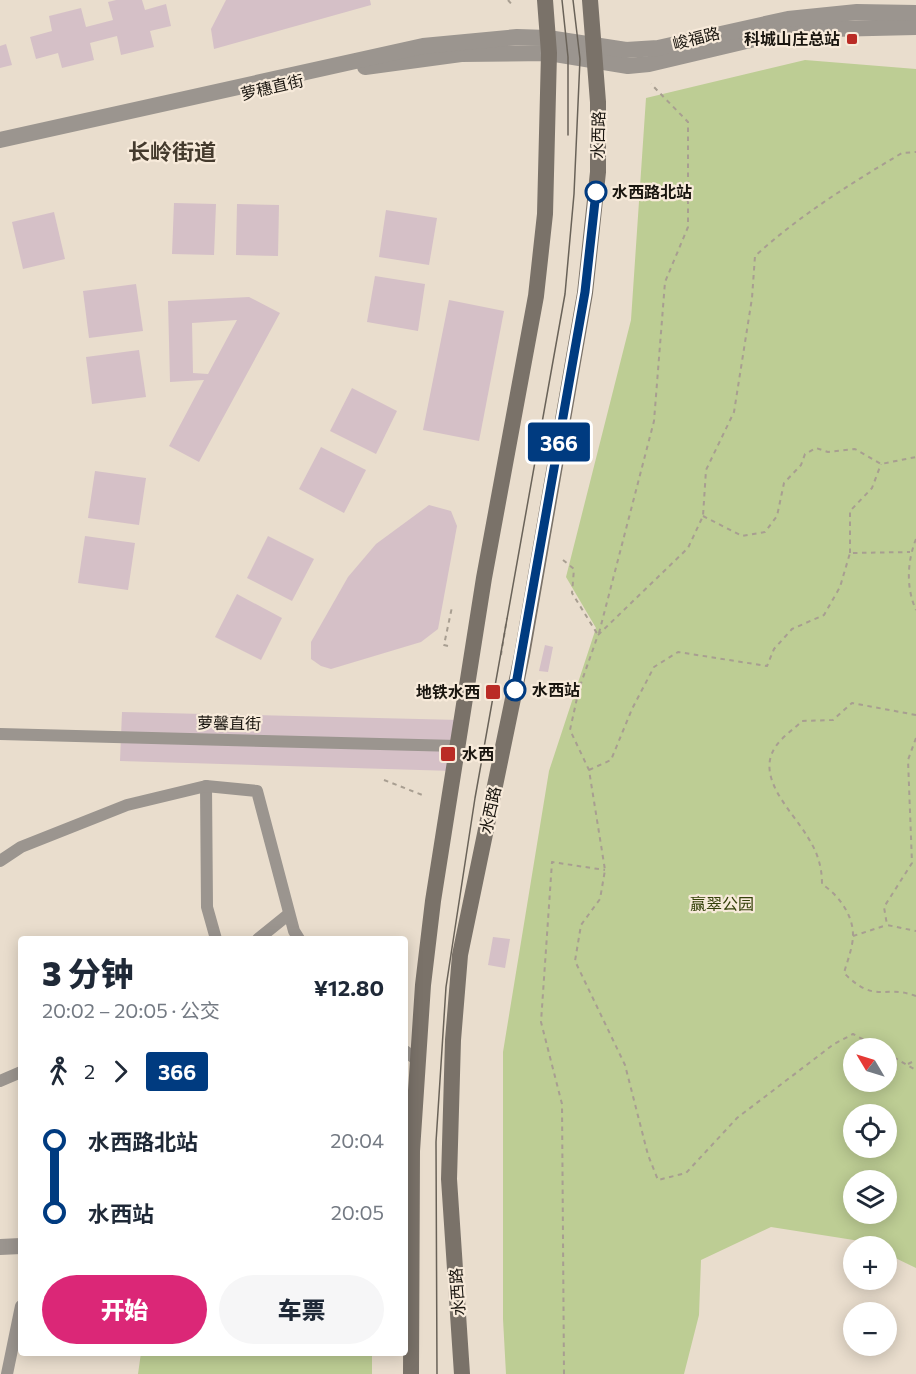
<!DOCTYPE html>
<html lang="zh">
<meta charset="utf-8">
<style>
body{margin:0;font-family:Commissioner,"Noto Sans SC",sans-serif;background:#f6f6f7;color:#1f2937;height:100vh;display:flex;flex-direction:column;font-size:22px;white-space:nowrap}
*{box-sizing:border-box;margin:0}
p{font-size:20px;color:#747a83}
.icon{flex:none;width:33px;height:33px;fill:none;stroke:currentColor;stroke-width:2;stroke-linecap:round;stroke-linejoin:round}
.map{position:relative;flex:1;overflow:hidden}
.sheet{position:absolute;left:18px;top:936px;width:390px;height:420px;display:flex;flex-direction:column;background:#fff;border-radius:6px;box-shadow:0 3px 15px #0003}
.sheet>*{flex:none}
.badge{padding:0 12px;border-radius:4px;font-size:21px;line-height:39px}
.needle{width:39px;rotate:308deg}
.fabs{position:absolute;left:843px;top:1038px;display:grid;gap:12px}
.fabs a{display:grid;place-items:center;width:54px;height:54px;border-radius:50%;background:#fff;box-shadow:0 3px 15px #0003;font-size:30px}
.map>.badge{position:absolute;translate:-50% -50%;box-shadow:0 0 0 3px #fff}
.legs{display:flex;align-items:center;gap:9px;height:66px;padding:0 24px;font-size:20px}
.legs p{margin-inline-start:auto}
.headline{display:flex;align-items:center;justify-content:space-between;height:102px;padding:0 24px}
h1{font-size:33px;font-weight:800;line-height:45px}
.action{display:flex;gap:12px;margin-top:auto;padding:12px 24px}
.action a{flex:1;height:69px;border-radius:36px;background:#db2777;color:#fff;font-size:24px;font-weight:800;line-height:69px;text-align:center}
.action a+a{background:#f6f6f7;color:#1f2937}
ul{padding:0 24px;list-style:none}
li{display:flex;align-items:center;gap:21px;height:72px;font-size:22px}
li i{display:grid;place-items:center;width:9px;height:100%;margin:0 8px;background:currentColor}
li i::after{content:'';width:15px;height:15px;margin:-8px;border:4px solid;border-radius:50%;background:#fff}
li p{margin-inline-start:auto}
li:first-child i{background:linear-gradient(#0000 50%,currentColor 0)}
li:last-child i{background:linear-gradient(currentColor 50%,#0000 0)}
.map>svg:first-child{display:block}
.green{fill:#bdcd94;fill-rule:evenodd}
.building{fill:#d5c0c7;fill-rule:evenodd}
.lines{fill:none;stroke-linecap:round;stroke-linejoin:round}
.path{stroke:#a89e91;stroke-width:2;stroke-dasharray:4.5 4.5;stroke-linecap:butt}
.minor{stroke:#9b958f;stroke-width:12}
.tertiary{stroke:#9b958f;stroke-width:16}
.secondary{stroke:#7a7269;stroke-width:16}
.tram{stroke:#696258;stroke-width:1.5}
.line-1-casing{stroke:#fff;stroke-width:14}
.line-1{stroke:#003b80;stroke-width:9}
.poi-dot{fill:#ba2b25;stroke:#f7eada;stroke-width:2}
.stop-1-dot{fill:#fff;stroke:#003b80;stroke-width:3}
.labels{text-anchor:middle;stroke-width:4.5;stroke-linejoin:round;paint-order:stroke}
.street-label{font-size:16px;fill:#19150f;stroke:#f7eada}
.poi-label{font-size:16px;font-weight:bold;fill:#19150f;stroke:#f7eada;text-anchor:end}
.stop-label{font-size:16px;font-weight:bold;fill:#19150f;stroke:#f7eada;text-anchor:start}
.park-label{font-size:16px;fill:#344009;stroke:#f7eada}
.district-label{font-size:22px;font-weight:bold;fill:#443a2d;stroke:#f7eada}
</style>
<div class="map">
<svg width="916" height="1374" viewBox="0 0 916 1374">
<rect width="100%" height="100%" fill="#e9ddcd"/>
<g class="green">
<path d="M805,60L916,69V1268L887,1254L886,1246H871L860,1241L771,1227L701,1260L699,1315L684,1374H506L503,1319V1052L549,771L596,628L566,577L631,320L646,98ZM854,1048H886V1082H854ZM854,1114H886V1148H854ZM854,1180H886V1214H854Z"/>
<polygon points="141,1353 372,1353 372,1374 138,1374"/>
</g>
<g class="building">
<polygon points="116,0 142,0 145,10 166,4 171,26 150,31 154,47 121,55 117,36 90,43 94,60 62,68 58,53 36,59 30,37 52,31 49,16 81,8 86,27 113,20 108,2"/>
<polygon points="226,0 370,0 371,5 214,49 211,29"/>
<polygon points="6,44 12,65 0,68 0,46"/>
<polygon points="174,203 216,204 214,255 172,254"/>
<polygon points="237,204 279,205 278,256 236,255"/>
<polygon points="386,210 437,218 429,265 379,257"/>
<polygon points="54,212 65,259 23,269 12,222"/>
<polygon points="375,276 425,284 418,331 367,322"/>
<polygon points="136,284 143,331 89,338 83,291"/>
<path d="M249,297L280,313L199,462L169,446L204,380L170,382L168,301ZM237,320L208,374L193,373L192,323Z"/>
<polygon points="449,300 504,311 479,441 423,430"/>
<polygon points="139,350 146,397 92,404 86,357"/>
<polygon points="352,388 397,411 376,454 330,431"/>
<polygon points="321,447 366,470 344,513 299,489"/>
<polygon points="95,471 146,478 139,525 88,518"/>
<polygon points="429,505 451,511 457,526 438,629 421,642 331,669 321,666 311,659 311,642 348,577 376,544"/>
<polygon points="85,536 135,543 128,590 78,583"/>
<polygon points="268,536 314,559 292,601 247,578"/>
<polygon points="237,594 282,618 261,660 215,637"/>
<polygon points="545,645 553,647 548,672 539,671"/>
<polygon points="122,712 460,720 453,771 120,761"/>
<polygon points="493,937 510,939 505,968 488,965"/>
</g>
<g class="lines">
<g class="path">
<polyline points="508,0 513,6"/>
<polyline points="703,516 742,536 765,532 777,516 784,483 801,465 805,454 816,448 828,452 855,449 881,464 916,457"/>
<path d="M916,539C907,562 906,588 916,610"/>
<polyline points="850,553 850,511 872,488 881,464"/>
<polyline points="563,560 574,569 572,593 598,635"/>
<polyline points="599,633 654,421 665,282 688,227 688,122 651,84"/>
<polyline points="448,646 444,645 452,607"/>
<polyline points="501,655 507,618"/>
<path d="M916,715L852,703L833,720L802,721C794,729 782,737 776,746C754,777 793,812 807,836C817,851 822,866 822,884C838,895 853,914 853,935C853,947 847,962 844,973C876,1005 883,984 916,996"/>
<polyline points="916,738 908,760 912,863 884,907 887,925 916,931"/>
<polyline points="589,770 611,760 632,709 654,667 678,652 767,666 774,649 792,629 824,615 840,587 850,553 910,552"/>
<polyline points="384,780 425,796"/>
<polyline points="853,936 887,925"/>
<path d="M879,1048L853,1034L834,1044L737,1118L686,1173L658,1180L648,1155L625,1065L575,961L581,925L600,899L605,870L589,770L570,730L579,689L598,635L688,548L703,516L706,470L734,412L752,298L755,256C800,215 850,184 902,153L916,152"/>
<polyline points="886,1053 916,1070"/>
<polyline points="908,1064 916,1060"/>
<polyline points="564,1374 562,1104 541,1022 552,862 605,870"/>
</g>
<g class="minor">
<polyline points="0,734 457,746"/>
<polyline points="206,786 207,907 216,939"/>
<polyline points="0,861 21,847 127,805 206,786 257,791 294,931 299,939"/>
<polyline points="258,939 289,914"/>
<polyline points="405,1051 417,1060"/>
<polyline points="0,1081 21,1072"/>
<polyline points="7,1374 21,1306"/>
</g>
<g class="tertiary">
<polyline points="365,67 461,54 549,53 628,66 649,64 772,35 829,29 916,27"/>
<polyline points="0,140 423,46 517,37 548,38 626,50 658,48 788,19 857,12 916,13"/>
<polyline points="0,1247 21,1246"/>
</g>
<g class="secondary">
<polyline points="411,1374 412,1151 423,985 433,901 484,578 536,296 545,214 549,53 545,0"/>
<polyline points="462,1374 449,1179 453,1040 460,955 522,655 585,293 598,172 598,102 590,0"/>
</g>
<g class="tram">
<polyline points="562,0 568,57 568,135"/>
<polyline points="437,1374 436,1142 446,987 475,798 565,294 574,194 580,59 573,0"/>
</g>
</g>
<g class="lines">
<defs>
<polyline id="line-1" points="515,690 585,292 596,192"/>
</defs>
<use href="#line-1" class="line-1-casing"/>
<use href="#line-1" class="line-1"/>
</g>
<g class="poi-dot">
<rect x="846" y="33" width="12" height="12" rx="3"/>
<rect x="485" y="684" width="16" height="16" rx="3"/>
<rect x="440" y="746" width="16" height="16" rx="3"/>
</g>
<g class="stop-1-dot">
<circle cx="596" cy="192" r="10"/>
<circle cx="515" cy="690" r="10"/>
</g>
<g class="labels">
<g class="street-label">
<text transform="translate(696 38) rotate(-14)" y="6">峻福路</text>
<text transform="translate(272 87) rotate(-13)" y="6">萝穗直街</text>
<text transform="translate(598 135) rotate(-89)" y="6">水西路</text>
<text transform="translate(229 723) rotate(1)" y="6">萝馨直街</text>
<text transform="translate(490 810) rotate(-78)" y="6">水西路</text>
<text transform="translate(457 1292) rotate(-94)" y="6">水西路</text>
</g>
<g class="poi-label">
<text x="840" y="45">科城山庄总站</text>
<text x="480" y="698">地铁水西</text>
<text x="462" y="760" text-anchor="start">水西</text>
</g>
<g class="stop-label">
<text x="612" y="198">水西路北站</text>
<text x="532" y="696">水西站</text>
</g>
<g class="park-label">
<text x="722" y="910">赢翠公园</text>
</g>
<g class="district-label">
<text x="172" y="160">长岭街道</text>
</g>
</g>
</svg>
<div class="fabs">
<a><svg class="needle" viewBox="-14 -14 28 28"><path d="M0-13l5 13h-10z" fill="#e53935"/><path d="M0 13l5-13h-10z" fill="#747a83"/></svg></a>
<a><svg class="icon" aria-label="locate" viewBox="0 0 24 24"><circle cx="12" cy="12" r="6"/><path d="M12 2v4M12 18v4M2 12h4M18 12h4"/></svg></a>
<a><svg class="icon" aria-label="layers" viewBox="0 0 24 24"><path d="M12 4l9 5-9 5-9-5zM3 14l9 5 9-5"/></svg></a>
<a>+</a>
<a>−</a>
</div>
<b class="badge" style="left:559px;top:442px;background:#003b80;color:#fff">366</b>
<section class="sheet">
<div class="headline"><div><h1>3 分钟</h1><p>20:02 – 20:05 · 公交</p></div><b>¥12.80</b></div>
<div class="legs"><svg class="icon" aria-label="walk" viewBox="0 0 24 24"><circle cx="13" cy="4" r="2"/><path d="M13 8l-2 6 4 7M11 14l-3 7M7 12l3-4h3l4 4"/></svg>2<svg class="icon" aria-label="forward" viewBox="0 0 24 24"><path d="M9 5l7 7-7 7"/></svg><b class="badge" style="background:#003b80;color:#fff">366</b></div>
<ul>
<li><i style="color:#003b80"></i><b>水西路北站</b><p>20:04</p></li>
<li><i style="color:#003b80"></i><b>水西站</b><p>20:05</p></li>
</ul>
<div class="action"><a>开始</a><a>车票</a></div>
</section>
</div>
